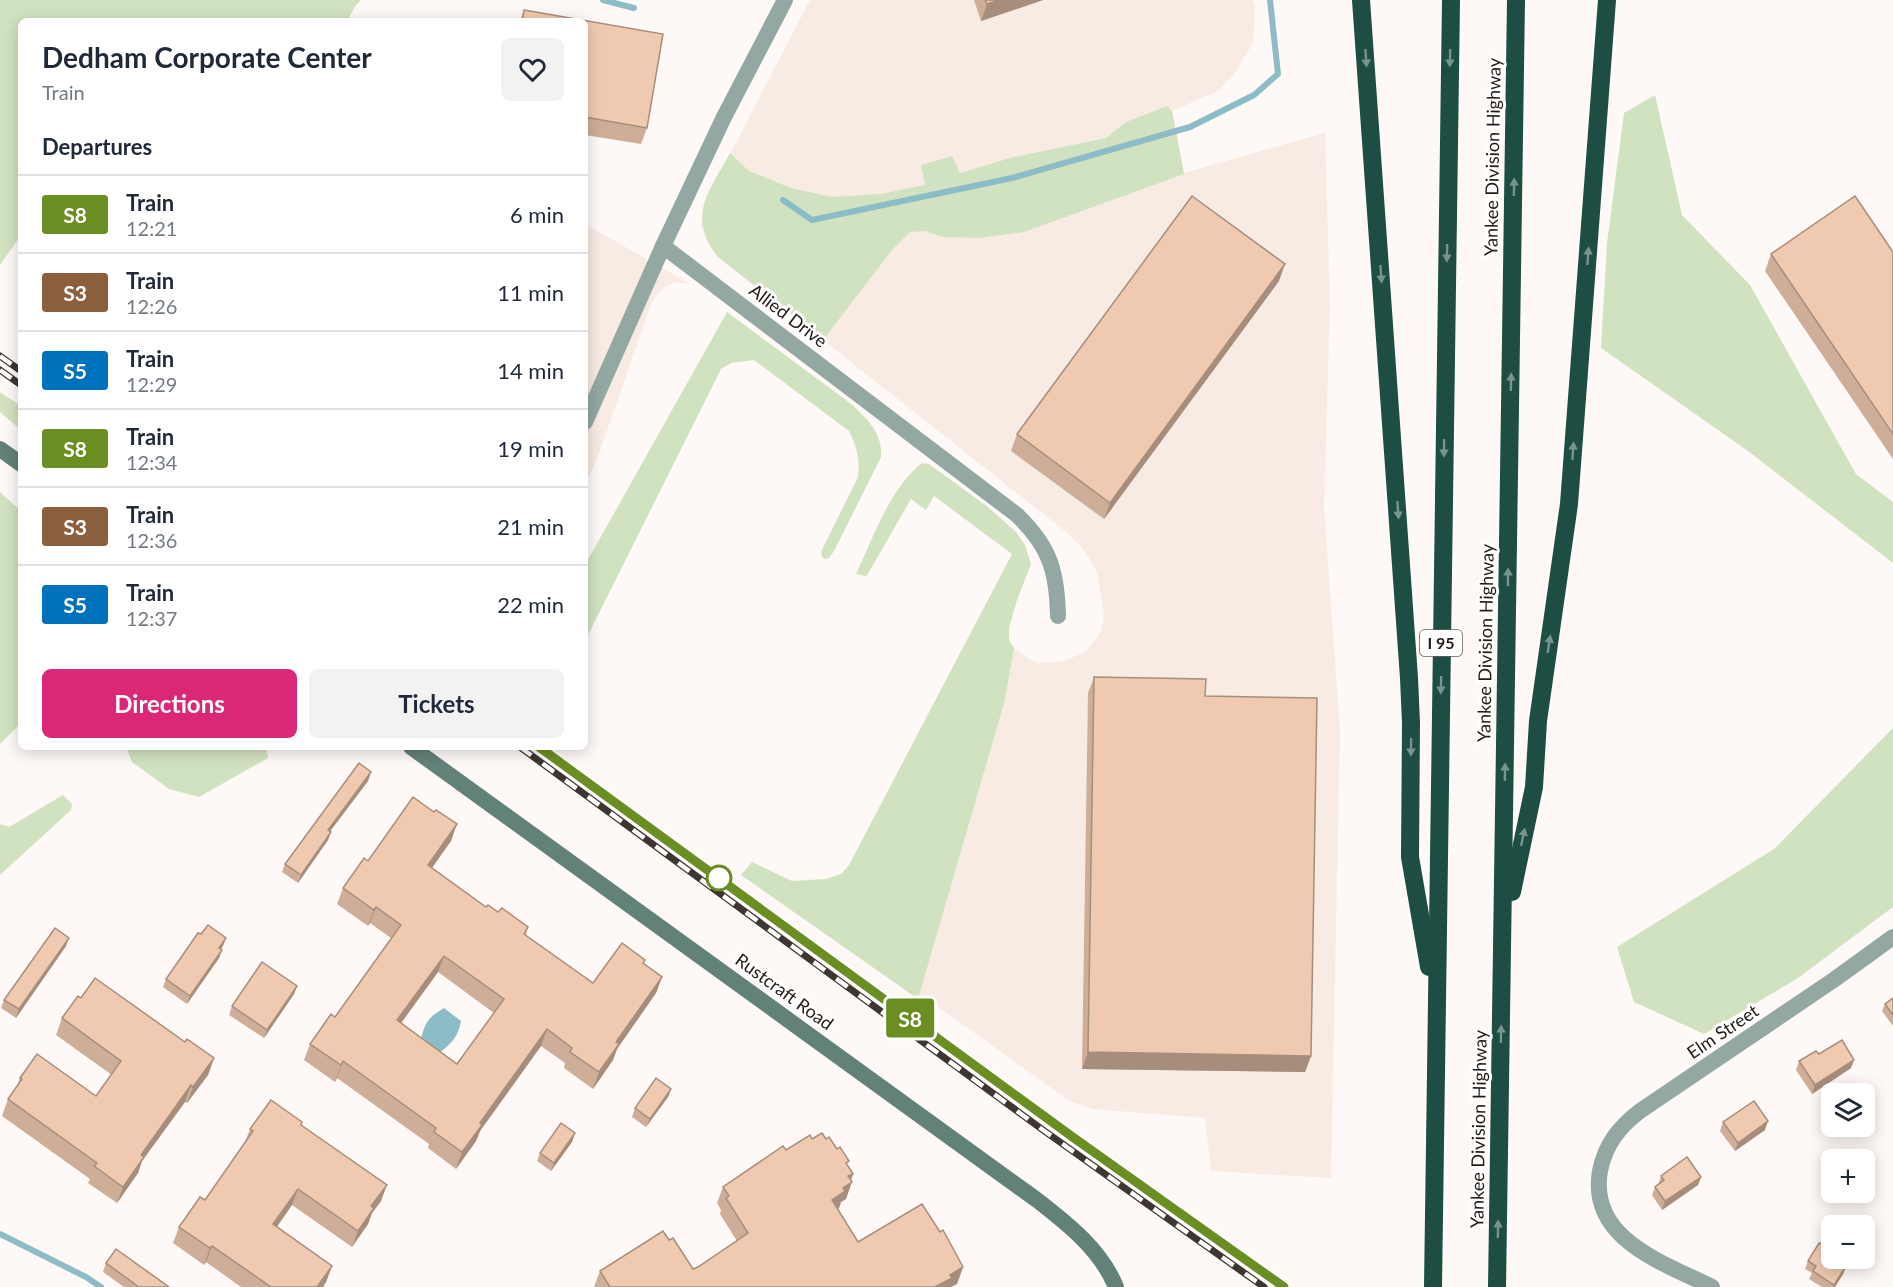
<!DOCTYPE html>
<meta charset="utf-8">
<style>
body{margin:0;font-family:Lato,sans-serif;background:#f2f2f3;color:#1f2937;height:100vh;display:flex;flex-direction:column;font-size:22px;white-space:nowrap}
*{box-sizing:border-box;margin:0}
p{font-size:20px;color:#747a83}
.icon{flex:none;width:33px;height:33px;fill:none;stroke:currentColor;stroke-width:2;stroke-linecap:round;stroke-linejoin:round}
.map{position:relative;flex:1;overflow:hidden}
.sheet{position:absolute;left:18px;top:18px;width:570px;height:732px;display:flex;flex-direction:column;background:#fff;border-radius:9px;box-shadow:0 3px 15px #0003}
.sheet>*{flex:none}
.badge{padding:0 12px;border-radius:4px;font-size:21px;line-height:39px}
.controls{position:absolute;left:1821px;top:1083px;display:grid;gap:12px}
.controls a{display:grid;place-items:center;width:54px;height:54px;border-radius:9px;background:#fff;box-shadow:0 3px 15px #0003;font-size:30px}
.map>.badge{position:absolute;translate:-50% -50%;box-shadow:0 0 0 3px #fff}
h2{padding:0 24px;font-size:22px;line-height:54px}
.round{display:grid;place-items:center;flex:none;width:63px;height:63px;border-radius:9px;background:#f2f2f3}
.summary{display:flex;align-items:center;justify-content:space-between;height:102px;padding:0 24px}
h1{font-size:28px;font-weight:700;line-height:45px}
.button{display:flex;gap:12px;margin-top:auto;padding:12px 24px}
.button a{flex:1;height:69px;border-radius:9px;background:#db2777;color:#fff;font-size:24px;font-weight:700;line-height:69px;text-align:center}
.button a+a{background:#f2f2f3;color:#1f2937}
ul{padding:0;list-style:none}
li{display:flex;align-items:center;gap:18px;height:78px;padding:0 24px;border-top:2px solid #e0e1e3}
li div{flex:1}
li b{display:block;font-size:22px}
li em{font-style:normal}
li .badge{min-width:66px;font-weight:700;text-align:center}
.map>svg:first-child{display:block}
.built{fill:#f7ebe3}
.green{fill:#d1e2c1}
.water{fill:#8bbcc7}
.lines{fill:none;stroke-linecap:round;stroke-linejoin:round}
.stream{stroke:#8bbcc7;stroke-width:6}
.minor{stroke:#94a8a3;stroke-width:16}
.secondary{stroke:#628179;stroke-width:16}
.motorway{stroke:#1d4d43;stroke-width:18}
.rail-casing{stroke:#3e3630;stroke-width:7}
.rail{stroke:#fff;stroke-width:4.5;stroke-dasharray:14;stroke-linecap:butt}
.wall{fill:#ceae98;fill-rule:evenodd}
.shaded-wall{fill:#a78d7c}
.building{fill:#efcab1;stroke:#a78d7c;stroke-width:1.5;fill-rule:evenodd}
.oneway{fill:#77948e}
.line-casing{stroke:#fff;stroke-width:14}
.line{stroke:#6b8e23;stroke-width:9}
.stop-dot{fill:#fff;stroke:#6b8e23;stroke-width:3}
.labels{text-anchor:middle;stroke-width:6;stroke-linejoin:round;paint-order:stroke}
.shield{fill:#fff;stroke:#655f5b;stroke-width:1.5}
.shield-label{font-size:16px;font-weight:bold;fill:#231b15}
.street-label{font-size:18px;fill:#231b15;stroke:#fff}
</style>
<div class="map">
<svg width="1893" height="1287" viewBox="0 0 1893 1287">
<rect width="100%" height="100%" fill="#fef9f6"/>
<g class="built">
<polygon points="810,0 1253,0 1255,8 1253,43 1234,74 1218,91 1172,111 1184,173 1325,133 1330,307 1324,508 1340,730 1331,1178 1211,1171 1205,1118 1092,1109 1068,1100 919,993 1005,700 1014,648 1030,660 1040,663 1064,661 1085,652 1101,632 1104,614 1097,573 1087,554 1070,535 718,257 708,244 701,225 705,202"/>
<polygon points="585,224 690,284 675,282 668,285 659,292 652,302 596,462 585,484"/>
</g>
<g class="green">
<polygon points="0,0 361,0 356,5 347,21 21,21 21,235 0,265"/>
<polygon points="1655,95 1682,215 1750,285 1856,474 1893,502 1893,563 1748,451 1601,348 1607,243 1624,113"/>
<path d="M1167,106L1172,111L1184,174L1024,232L979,238L943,237L925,231L910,232L892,250L823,340L718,257C686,216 709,192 730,153L749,171L791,188L832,197L881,194L925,185L921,165L952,156L960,173L1010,158L1106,138L1126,122Z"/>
<path d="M727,312L850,403C866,418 883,432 881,457L834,551L829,558L825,559L822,557L821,552L858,477C860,459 857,447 849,431L754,360L731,363L721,369L585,641V565Z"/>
<polygon points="0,392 21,406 21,430 0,412"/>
<path d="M922,463L929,464L988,507L1016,532L1025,545L1031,564L1017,600L1009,628V640L1014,648L1005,700L918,999L741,875L752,862L792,881L826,879L841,874L849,865L1012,554L934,496L926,510L911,499L869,572L866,576L856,574C873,538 890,488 922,463Z"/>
<polygon points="0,492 21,511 21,723 0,744"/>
<polygon points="1893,728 1893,907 1798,978 1704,1034 1634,1002 1617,947 1774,849"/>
<polygon points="126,747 266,747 268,758 199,797 169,789 132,762"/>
<polygon points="63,795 72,804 71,810 0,875 0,824 9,827"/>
</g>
<path class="water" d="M444,1008L461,1021C458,1037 452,1043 439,1053L420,1042C425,1023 427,1018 444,1008Z"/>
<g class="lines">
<g class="stream">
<polyline points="603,0 634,8"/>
<polyline points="783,200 812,220 1012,178 1190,127 1254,95 1278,74 1270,0"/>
<polyline points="0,1234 86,1277 101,1287"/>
</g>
<g class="minor">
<path d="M663,246L1017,515C1050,547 1057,571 1058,616"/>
<polyline points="585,422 663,246 724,117 785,0"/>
<path d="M1712,1287C1664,1263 1588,1239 1600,1171C1605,1145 1619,1127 1640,1111L1835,979L1893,937"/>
</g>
<g class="secondary">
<polyline points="0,449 21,464"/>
<path d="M411,747L1037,1200C1068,1224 1101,1250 1116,1287"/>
</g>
<g class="motorway">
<polyline points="1361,0 1409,678 1411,723 1410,857 1429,967"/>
<polyline points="1512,892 1534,787 1538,721 1569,504 1607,0"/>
<polyline points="1433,1287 1451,0"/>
<polyline points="1497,1287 1516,0"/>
</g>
<defs>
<g id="rail">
<polyline points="0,356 21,371"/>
<polyline points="0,370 21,385"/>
<polyline points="520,747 1043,1130 1264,1287"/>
<polyline points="539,747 1074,1138 1284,1287"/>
</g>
</defs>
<use href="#rail" class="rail-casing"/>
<use href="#rail" class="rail"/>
</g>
<g class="wall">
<polygon points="974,0 1043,0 981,21"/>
<polygon points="524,10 663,34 647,128 641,144 585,135 585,21 520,21"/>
<polygon points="1893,252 1893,459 1765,271 1771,254"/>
<polygon points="1279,281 1104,519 1011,451 1017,434"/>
<polygon points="1094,677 1205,696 1311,1056 1305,1072 1082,1069 1088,693"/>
<polygon points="371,772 368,781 330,831 328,840 298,883 282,872 285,864"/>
<path d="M434,812L451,841L431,868L486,907L528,927L526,935L593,983L644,964L662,977L656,993L617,1049L613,1060L593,1089L564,1068L565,1063L541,1046L480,1131L476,1141L456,1169L428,1148L429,1144L337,1078L335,1082L304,1060L310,1044L335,1017L391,938L370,923L368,926L337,904L343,888L368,861ZM438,972L494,1013L457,1064L401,1023Z"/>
<polygon points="66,946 16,1018 1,1008 4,1000"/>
<polygon points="223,946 221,949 219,958 187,1004 163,987 166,979"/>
<polygon points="297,986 294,994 264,1038 229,1015 232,1006"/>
<polygon points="81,998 185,1042 214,1058 208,1075 187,1103 185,1102 142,1161 138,1173 117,1203 88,1183 90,1179 2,1116 8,1099 16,1088 20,1078 96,1096 112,1075 56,1035 62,1018"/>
<polygon points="1893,998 1893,1026 1882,1011 1885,1004"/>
<polygon points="1819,1054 1851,1068 1812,1094 1796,1070 1799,1061"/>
<polygon points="671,1089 668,1097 646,1127 632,1117 635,1108"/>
<polygon points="1723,1122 1765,1130 1735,1151 1720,1131"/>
<polygon points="301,1125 381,1201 372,1213 368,1224 352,1247 292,1205 277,1227 332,1266 326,1282 323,1287 241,1287 206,1262 204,1265 173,1243 179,1227 205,1200 245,1142 250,1129"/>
<polygon points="575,1133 572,1142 551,1171 537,1161 540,1153"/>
<polygon points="812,1139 826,1139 848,1166 853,1174 846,1199 841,1202 839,1208 837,1209 858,1242 963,1267 957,1284 951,1287 594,1287 600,1271 669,1240 693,1269 698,1267 737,1241 720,1214 721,1210 717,1203 723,1187 786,1150"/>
<polygon points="1661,1176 1701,1177 1698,1185 1662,1210 1652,1195 1655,1187 1658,1185"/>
<polygon points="1841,1258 1840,1262 1846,1266 1843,1274 1835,1287 1822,1287 1809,1279 1812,1273 1805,1269 1808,1261"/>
<polygon points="106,1263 169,1287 124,1287 103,1272"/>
</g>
<g class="shaded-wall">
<polygon points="999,0 1043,0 981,21 987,4"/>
<polygon points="1285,264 1279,281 1104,519 1110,503"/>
<polygon points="371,772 368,781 325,838 328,830"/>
<polygon points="457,824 451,841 422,882 428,865"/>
<polygon points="331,832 328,840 298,883 301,875"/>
<polygon points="376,907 370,923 368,926 374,910"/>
<polygon points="69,938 66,946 16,1018 19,1009"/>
<polygon points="226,938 223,946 216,956 219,948"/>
<polygon points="222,950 219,958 187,1004 190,996"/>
<polygon points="444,956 438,972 391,1037 397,1020"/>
<polygon points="662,977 656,993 617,1049 613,1060 593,1089 599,1072 616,1042"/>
<polygon points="297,986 294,994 264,1038 267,1030"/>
<polygon points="547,1029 541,1046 480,1131 476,1141 456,1169 462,1152 480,1123"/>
<polygon points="1088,1052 1311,1056 1305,1072 1082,1069"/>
<polygon points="214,1058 208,1075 187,1103 193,1087"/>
<polygon points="1854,1060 1851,1068 1812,1094 1815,1085"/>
<polygon points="343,1061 337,1078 335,1082 341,1065"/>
<polygon points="191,1085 185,1102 142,1161 138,1173 117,1203 123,1187 141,1155"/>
<polygon points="671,1089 668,1097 646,1127 650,1119"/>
<polygon points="1768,1121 1765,1130 1735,1151 1738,1143"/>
<polygon points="575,1133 572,1142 551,1171 554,1163"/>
<polygon points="853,1174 849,1185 852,1182 846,1199 841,1202 839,1208 826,1216 832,1200 848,1176"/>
<polygon points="1701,1177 1698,1185 1662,1210 1665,1201"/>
<polygon points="387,1185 381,1201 372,1213 368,1224 352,1247 358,1231 371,1206"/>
<polygon points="298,1189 292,1205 267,1240 273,1224"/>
<polygon points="212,1246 206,1262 204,1265 210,1248"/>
<polygon points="332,1266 326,1282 323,1287 317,1287"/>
<polygon points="1846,1266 1843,1274 1835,1287 1833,1287"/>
<polygon points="963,1267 957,1284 951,1287 935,1287 950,1275"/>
</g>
<g class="building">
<polygon points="985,0 999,0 987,4"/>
<polygon points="524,10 663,34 647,128 585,117 585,21 522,21"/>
<polygon points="1192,196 1285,264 1110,503 1017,434"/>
<polygon points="1855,196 1893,252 1893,434 1771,254"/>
<polygon points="1094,677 1206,679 1205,696 1317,698 1311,1056 1088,1052"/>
<polygon points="359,763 371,772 328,830 331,832 301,875 285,864"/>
<path d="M413,797L434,812L436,810L457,824L428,865L486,907L488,905L498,912L502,908L528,927L524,934L593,983L622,943L645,960L643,963L662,977L616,1042L619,1044L599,1072L570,1052L572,1048L547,1029L480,1123L482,1125L462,1152L434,1132L436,1128L343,1061L341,1065L310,1044L331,1014L335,1017L401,925L376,907L374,910L343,888L364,858L368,861ZM444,956L504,999L457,1064L397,1020Z"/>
<polygon points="208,925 226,938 219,948 222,950 190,996 166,979 198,933 201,934"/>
<polygon points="55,928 69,938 19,1009 4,1000"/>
<polygon points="262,962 297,986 267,1030 232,1006"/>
<polygon points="95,978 185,1042 187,1039 214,1058 193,1087 191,1085 141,1155 144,1157 123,1187 94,1166 97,1163 8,1099 22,1079 20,1078 37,1054 96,1096 121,1061 62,1018 78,996 81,998"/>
<polygon points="1893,998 1893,1015 1885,1004"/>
<polygon points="1842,1040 1854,1060 1815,1085 1799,1061 1816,1051 1819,1054"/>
<polygon points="656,1078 671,1089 650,1119 635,1108"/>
<polygon points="271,1100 302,1122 301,1125 387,1185 371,1206 374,1208 358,1231 298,1189 273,1224 332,1266 317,1287 271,1287 212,1246 210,1248 179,1227 200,1197 205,1200 253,1131 250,1129"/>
<polygon points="1754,1101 1768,1121 1738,1143 1723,1122"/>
<polygon points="561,1123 575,1133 554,1163 540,1153"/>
<polygon points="822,1133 826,1139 829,1137 837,1149 840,1147 849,1161 846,1163 853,1174 848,1176 852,1182 843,1188 845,1191 832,1200 858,1242 922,1204 940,1232 943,1230 963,1267 950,1275 952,1278 935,1287 610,1287 600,1271 663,1231 669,1240 673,1238 693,1269 698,1267 748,1233 726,1198 729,1196 723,1187 783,1146 786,1150 810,1135 812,1139"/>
<polygon points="1687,1157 1701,1177 1665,1201 1655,1187 1664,1180 1661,1176"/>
<polygon points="1819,1243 1832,1251 1832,1258 1841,1258 1839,1262 1846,1266 1834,1285 1813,1271 1816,1266 1808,1261"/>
<polygon points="116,1249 169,1287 139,1287 106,1263"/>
</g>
<defs><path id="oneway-solid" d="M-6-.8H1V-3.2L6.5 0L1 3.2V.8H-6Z" transform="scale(1.5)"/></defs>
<g class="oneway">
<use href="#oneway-solid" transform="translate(1366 58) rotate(86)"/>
<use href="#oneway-solid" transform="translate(1450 58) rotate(91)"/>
<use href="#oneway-solid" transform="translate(1514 187) rotate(-89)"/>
<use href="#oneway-solid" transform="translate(1447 253) rotate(91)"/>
<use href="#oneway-solid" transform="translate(1588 256) rotate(-86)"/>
<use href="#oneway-solid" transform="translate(1381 274) rotate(86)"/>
<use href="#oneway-solid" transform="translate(1511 382) rotate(-89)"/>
<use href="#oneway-solid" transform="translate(1444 448) rotate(91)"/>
<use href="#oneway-solid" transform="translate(1573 451) rotate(-86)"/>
<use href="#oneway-solid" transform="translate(1398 510) rotate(86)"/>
<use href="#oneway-solid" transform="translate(1508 577) rotate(-89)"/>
<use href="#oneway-solid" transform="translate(1549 644) rotate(-81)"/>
<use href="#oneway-solid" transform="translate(1441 685) rotate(91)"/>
<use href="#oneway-solid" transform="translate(1411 747) rotate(91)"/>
<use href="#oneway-solid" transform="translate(1505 772) rotate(-89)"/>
<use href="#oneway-solid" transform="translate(1523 837) rotate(-78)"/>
<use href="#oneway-solid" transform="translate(1501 1034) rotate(-89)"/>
<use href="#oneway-solid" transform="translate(1498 1229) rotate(-89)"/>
</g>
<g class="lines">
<defs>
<polyline id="line" points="539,747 1074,1138 1284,1287"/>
</defs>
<use href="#line" class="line-casing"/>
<use href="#line" class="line"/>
</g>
<circle class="stop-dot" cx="719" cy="878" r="12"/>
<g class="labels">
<rect class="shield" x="1420" y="630" width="42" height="26" rx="4.5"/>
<g class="shield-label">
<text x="1441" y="649">I 95</text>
</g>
<g class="street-label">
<text transform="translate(1493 157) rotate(-89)" y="6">Yankee Division Highway</text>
<text transform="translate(788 316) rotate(37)" y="6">Allied Drive</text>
<text transform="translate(1486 643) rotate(-89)" y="6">Yankee Division Highway</text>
<text transform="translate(784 992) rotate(36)" y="6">Rustcraft Road</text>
<text transform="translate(1723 1032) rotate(-34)" y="6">Elm Street</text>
<text transform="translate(1479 1129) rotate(-89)" y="6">Yankee Division Highway</text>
</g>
</g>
</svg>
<div class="controls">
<a><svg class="icon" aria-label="layers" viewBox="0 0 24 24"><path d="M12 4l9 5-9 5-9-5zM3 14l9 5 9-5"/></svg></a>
<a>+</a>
<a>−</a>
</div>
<b class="badge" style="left:910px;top:1018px;background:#6b8e23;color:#fff">S8</b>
<section class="sheet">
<div class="summary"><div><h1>Dedham Corporate Center</h1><p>Train</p></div><a class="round"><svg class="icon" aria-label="heart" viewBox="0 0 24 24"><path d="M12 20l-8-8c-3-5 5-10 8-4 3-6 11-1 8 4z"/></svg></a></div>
<h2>Departures</h2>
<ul>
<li><span class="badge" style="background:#6b8e23;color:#fff">S8</span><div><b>Train</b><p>12:21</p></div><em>6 min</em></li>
<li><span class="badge" style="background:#8b5e3c;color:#fff">S3</span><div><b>Train</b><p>12:26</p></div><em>11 min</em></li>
<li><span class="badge" style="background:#0072bc;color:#fff">S5</span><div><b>Train</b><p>12:29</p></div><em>14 min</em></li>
<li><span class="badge" style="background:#6b8e23;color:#fff">S8</span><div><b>Train</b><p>12:34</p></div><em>19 min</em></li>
<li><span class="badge" style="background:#8b5e3c;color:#fff">S3</span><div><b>Train</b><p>12:36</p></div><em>21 min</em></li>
<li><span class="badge" style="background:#0072bc;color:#fff">S5</span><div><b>Train</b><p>12:37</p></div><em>22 min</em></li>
</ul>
<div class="button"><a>Directions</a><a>Tickets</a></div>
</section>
</div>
